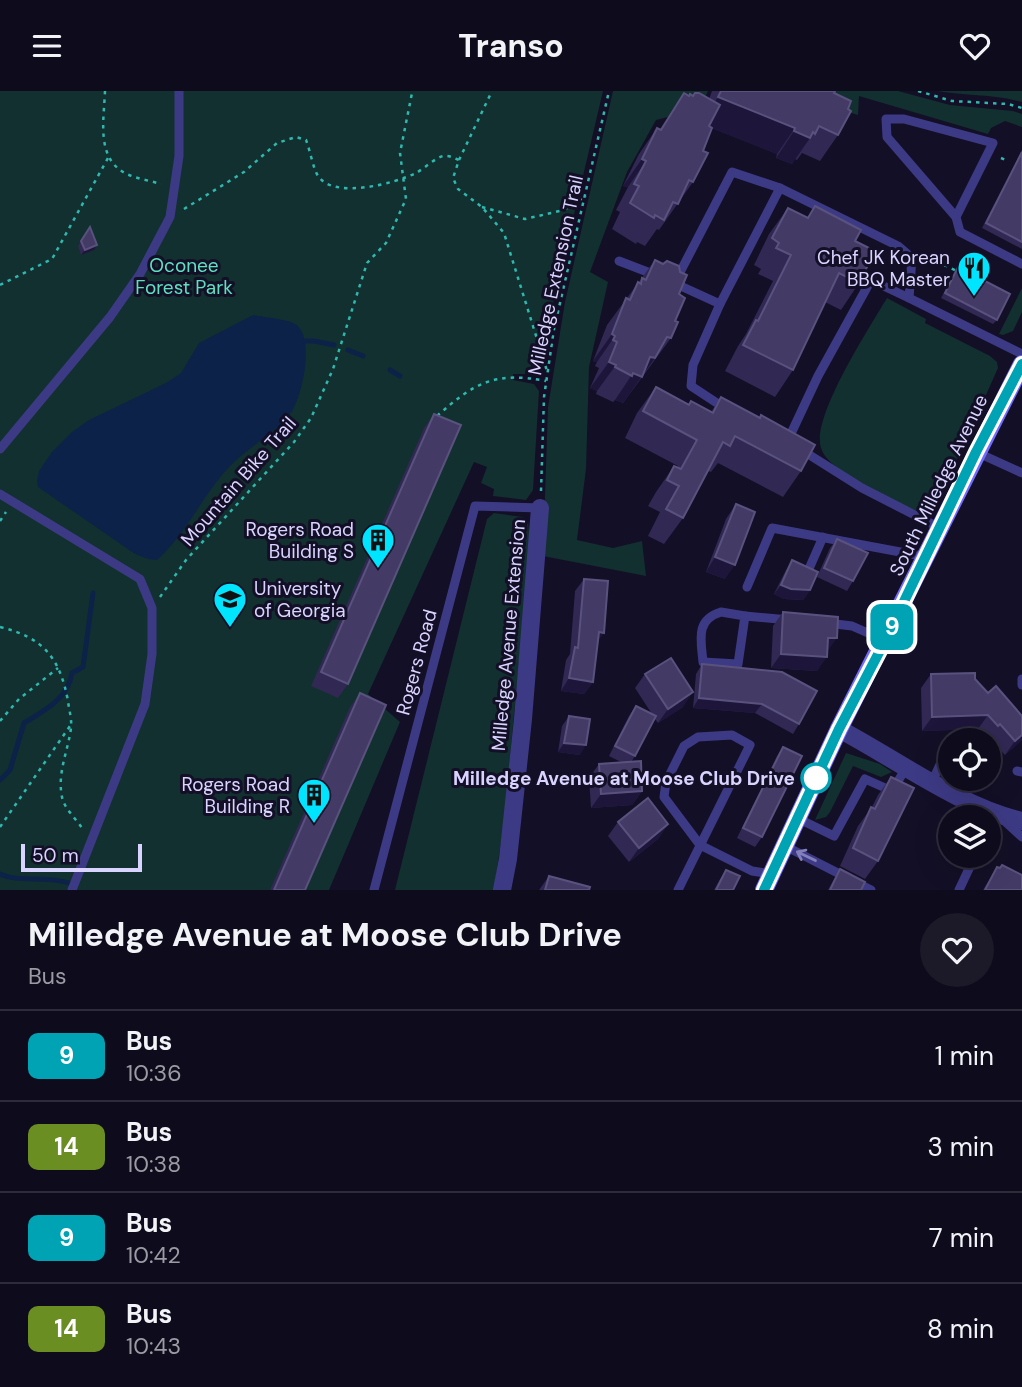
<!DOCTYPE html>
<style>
body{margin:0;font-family:"DM Sans",sans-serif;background:#1c1929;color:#f1f3f6;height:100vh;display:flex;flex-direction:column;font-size:26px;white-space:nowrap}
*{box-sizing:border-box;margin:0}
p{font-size:23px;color:#9b9ba3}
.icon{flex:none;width:38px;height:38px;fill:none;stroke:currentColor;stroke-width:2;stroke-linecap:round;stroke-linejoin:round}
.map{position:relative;height:799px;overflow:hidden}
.details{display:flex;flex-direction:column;background:#0e0b1c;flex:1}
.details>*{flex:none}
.badge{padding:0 14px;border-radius:10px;font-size:24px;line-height:46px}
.tools{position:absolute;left:938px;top:637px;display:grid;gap:14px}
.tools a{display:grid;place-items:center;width:63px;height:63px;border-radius:50%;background:#0e0b1c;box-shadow:0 7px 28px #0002,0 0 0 2px #2e2b3b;font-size:35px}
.scale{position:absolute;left:21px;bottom:18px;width:121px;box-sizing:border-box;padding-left:7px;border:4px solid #d9d4ff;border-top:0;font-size:19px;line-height:24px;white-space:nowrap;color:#d9d4ff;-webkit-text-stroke:5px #130f26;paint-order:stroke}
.map>.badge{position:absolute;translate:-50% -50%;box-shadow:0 0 0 4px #fff}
.round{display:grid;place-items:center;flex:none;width:74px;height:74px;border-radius:37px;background:#1c1929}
.headline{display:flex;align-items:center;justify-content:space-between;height:119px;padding:0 28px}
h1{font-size:33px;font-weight:700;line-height:52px}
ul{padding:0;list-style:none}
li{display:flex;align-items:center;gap:21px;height:91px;padding:0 28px;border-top:2px solid #2e2b3b}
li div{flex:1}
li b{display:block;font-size:26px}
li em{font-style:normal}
li .badge{min-width:77px;font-weight:700;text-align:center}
header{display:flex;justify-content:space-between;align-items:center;height:91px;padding:0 28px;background:#0e0b1c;font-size:32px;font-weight:700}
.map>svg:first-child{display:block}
.green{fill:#12302f}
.water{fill:#0c2248}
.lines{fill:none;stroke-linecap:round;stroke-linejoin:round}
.stream{stroke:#0c2248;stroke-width:5}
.path{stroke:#2fb8b0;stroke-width:2.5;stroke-dasharray:3.5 5;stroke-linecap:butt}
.service{stroke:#3d3a85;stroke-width:9}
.minor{stroke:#3d3a85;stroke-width:18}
.secondary{stroke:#6f6bff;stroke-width:18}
.wall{fill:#312854}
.shaded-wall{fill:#1d163a}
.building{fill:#433a66;stroke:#5a527e;stroke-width:2}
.oneway{stroke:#837fbc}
.line-casing{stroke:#fff;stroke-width:16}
.line{stroke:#00a3b4;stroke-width:10}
.stop-dot{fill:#fff;stroke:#00a3b4;stroke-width:3.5}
.labels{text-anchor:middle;stroke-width:6;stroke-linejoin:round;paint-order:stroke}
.poi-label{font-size:19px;fill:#d9d4ff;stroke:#130f26;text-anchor:end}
.park-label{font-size:19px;fill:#5fe0c0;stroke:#130f26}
.street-label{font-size:19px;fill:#d9d4ff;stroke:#130f26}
.stop-label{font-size:19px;font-weight:bold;fill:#d9d4ff;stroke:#130f26;text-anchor:end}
</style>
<header><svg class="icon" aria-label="menu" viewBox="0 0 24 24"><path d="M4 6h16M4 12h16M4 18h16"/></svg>Transo<svg class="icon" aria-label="heart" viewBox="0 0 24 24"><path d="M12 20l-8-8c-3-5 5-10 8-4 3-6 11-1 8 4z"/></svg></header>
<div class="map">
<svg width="1022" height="799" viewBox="0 0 1022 799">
<rect width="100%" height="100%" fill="#130f26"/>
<g class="green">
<polygon points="0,0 603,0 552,217 542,278 535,283 513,283 513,289 534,293 539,300 533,399 526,409 493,405 494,398 481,392 487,376 474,371 368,603 400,631 329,799 0,799"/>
<polygon points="613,0 708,0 694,31 676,24 656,29 627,81 590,181 608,191 589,276 586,378 577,449 613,457 642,450 646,485 543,465 548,316 565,211"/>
<polygon points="779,0 898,0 950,14 1013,20 1022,23 1022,36 1005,30 991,37 988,43 859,5 858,24"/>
<path d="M937,0H1022V11C995,3 965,5 937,0Z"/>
<polygon points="1022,197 1022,221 1013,240 1003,244 999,243"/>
<path d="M887,207L926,228L925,232L990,265L997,271L998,277L934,420C917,426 891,408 875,399C860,391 826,375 821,357C811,326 870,236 887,207Z"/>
<polygon points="494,422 522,426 528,430 530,453 504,730 494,799 395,799 487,428"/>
<polygon points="846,662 880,673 892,681 881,686 853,675 830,721 826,726 815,729"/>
</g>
<path class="water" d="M253,224C263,226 287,228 295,233C316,245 302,308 290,323C273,344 247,357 229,376C202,405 187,442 157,469L148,468L135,463L38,396L37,390L39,380L52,361L72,341L89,329L166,292L181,282L199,252Z"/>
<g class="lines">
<g class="stream">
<polyline points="305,250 314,250 334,254"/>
<polyline points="348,259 363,265"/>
<polyline points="390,279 400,285"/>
<path d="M0,689L10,679L24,632C45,619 67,609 72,582L83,576L93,502"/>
<path d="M0,783C19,792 45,784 69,792"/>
</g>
<g class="path">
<path d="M105,0C104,29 95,70 129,84C139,88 151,90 161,93"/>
<polyline points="918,0 952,10 1008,13 1022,17"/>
<polyline points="1001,67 1008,70"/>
<polyline points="459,69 492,0"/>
<polyline points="482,116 525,128 564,119 586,105"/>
<path d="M184,118L244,81L277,52L296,46L306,49C310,59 313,77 318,85C334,109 396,92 416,82C425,77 435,67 443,65C449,64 454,67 459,69L453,87L458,98L482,116L504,142L547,280"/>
<polyline points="944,174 957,180"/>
<polyline points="962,179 967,170"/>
<polyline points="0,194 52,168 108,67"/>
<path d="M437,325C474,292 495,280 546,290"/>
<polyline points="541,400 544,306 554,238 609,0"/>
<polyline points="0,430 6,421"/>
<polyline points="160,506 186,469 294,351 311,327 333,278 367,172 386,152 406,108 400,62 412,2 410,0"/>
<path d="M0,536C43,546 60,567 68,610C69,619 72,628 71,637C68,660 57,682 62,706C64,717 76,728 82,737"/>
<polyline points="0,630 19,608 58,577"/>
<polyline points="0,736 70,635"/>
</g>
<g class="service">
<polyline points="956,126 993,52 904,28 886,28 887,46 956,126 960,141 1022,173"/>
<polyline points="619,170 658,185"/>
<polyline points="675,191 732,81 780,97 898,155 912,167 909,207 1022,263"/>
<polyline points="674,192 720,213"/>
<polyline points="726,318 691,295 693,274 720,213 780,97"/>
<polyline points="788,349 818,285 871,189 909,207"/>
<polyline points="0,358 110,226 140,183 170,126 179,65 179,0"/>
<polyline points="800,358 862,397 940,437"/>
<polyline points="976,361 1022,382"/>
<polyline points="0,403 140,488 152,517 152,563 145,613 72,799"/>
<polyline points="808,480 823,446"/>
<polyline points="747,496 772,437 927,466"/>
<path d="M721,521L745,525L738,573L703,571C701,549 695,529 721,521Z"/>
<polyline points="745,525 789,529"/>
<polyline points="827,532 852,535 884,549"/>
<polyline points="1022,588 1022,594"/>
<polyline points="1017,680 1022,681"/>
<polyline points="932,691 945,663 950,665"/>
<polyline points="797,727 834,745 865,688 892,700 906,677"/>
<polyline points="989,739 998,724 1022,746"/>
<polyline points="785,755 871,799"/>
<polyline points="374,799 475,415 540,417"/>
<polyline points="678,799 750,654 732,644 698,646 684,655 666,691 664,706 700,754 752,780 771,783"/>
<polyline points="959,799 975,765"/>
</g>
<g class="minor">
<path d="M839,638C896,668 960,716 1022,730"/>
<polyline points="502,799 508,768 523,628 540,417"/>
</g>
<polyline class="secondary" points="764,799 839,638 1022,273"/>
</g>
<g class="wall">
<polygon points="712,0 835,0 834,2 838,44 820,70 802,62 797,69 795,68 792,73 776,67 777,63 712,37 693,91 659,139 657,138 645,155 637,151 636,153 612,138 620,121 616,119 628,96 623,95 639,63 657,37 660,38 684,2 688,5 693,5 709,8"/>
<polygon points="1022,59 1022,158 982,137"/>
<polygon points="815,115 855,150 859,192 841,219 825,211 793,279 775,306 725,280 738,255 746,243 773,190 758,183 761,178 754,174 769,143 788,117 807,127"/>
<polygon points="90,136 94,159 81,164 78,155"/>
<polygon points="655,169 679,203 675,230 671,247 623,312 615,309 613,311 596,303 597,300 590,297 599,277 595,275 597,271 593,270 607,234"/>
<polygon points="958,176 997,229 993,233 941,207"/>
<polygon points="656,296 689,314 711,321 721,306 801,380 783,406 718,372 711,381 708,380 683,427 664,453 648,445 660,421 648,415 656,401 674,375 678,376 678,375 625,347 637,322"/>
<polygon points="434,323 348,593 338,607 311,595 424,337"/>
<polygon points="736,413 725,488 706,481 726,428"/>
<polygon points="837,448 853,490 847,500 817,486 830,457"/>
<polygon points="792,469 810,499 803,509 784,508 774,503 786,479"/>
<polygon points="584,488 598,550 593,591 584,603 561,600 566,569 570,563 575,500"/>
<polygon points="783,521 827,561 817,580 771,577 773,535"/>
<polygon points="702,573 799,633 793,643 755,622 693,617 696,583"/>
<polygon points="645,583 683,616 658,632 655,628 632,670 642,700 632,714 591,717 589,687 599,673 621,671 609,665 629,625 636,615 652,623 635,597"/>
<polygon points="931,583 975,588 1022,649 1005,664 990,648 988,649 978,638 922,640 921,597"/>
<polygon points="360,602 305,799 270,799 350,616"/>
<polygon points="569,625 580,664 558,661 562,635"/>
<polygon points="783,656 762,746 755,756 737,747 777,665"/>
<polygon points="891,686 878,770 865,788 840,775 858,735 872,716 878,704"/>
<polygon points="618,731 668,733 658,748 629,771 608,745"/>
<polygon points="997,776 1022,799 983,799"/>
<polygon points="840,778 861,799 828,799 834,788"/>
<polygon points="726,779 733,799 714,799 720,788"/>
<polygon points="549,785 589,799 539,799"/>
</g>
<g class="shaded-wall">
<polygon points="718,6 795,37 777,63 700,33"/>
<polygon points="794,40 810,47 792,73 776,67"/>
<polygon points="642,68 646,70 628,96 623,95"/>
<polygon points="97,154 94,159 81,164 85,159"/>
<polygon points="612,243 615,245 597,271 593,270"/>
<polygon points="650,266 655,267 623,312 615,309 631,285"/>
<polygon points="609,271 616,274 597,300 590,297"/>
<polygon points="715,466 735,474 725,488 706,481"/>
<polygon points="781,494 810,499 803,509 784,508 774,503"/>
<polygon points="599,541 604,542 595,554"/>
<polygon points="828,547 837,547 827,561"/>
<polygon points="781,563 827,566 817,580 771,577"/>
<polygon points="569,587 593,591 584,603 561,600"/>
<polygon points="693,601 683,616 658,632 668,618"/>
<polygon points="699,607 762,613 755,622 693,617"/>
<polygon points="988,624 978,638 922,640 932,626"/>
<polygon points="1022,644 1021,650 1005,664 1015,650"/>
<polygon points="564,652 586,654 580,664 558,661"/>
<polygon points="642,700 632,714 591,717 601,703"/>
<polygon points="668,733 658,748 629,771 639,757"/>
</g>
<g class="building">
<polygon points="721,0 835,0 834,2 851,10 848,18 851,20 838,44 819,35 815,43 813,41 810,47 794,40 795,37 718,6"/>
<polygon points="684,2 689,5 690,3 693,5 695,2 699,2 720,14 709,35 712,37 703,60 708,62 693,91 689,89 678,113 673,111 664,129 655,124 654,127 630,112 639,95 634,93 646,70 642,68 657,37 661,39"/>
<polygon points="1022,61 1022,151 986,132"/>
<polygon points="815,115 861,139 855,150 875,160 859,192 839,182 793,279 743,254 756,229 758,230 791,164 776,157 779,152 772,147 788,117 808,127"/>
<polygon points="90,136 97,154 85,159 81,150"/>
<polygon points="655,169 663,173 667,170 679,175 680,181 687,184 679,203 685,207 675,230 678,231 671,247 667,246 655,267 650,266 642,286 633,282 632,285 615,276 616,274 609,271 617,251 613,249 615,245 612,243 626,207 630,209 638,191 641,193 642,187 646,189"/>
<polygon points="958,176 1010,203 997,229 945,202"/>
<polygon points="656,296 689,314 691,310 713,322 721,306 760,327 761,324 815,354 801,380 735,345 730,355 723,351 683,427 666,418 679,395 667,389 674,375 681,378 697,349 643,320"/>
<polygon points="434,323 461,334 348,593 321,581"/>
<polygon points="736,413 755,421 735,474 715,466"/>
<polygon points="837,448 868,462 853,490 824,477"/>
<polygon points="792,469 818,481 810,499 791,498 781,494"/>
<polygon points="584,488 608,490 604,542 599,541 593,591 569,587 575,556 578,557"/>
<polygon points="783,521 838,526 837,547 828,547 827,566 781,563"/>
<polygon points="671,567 693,601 668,618 645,583"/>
<polygon points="702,573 782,581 817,600 799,633 762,613 699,607"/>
<polygon points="975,582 975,588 988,602 996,595 1022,625 1022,644 1015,650 1000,633 998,635 988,624 932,626 931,583"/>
<polygon points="360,602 386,614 305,799 274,799"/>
<polygon points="636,615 656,625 635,665 615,655"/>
<polygon points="569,625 590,628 586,654 564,652"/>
<polygon points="783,656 802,665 762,746 743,737"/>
<polygon points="641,670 642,700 601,703 599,673"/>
<polygon points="891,686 914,697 878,770 853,757 871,716 875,718"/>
<polygon points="648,707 668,733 639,757 618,731"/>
<polygon points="1002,774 1022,784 1022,799 985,799 997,776 1000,777"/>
<polygon points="840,778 865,791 861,799 830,799"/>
<polygon points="726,779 740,785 733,799 716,799"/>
<polygon points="549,785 590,796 589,799 545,799"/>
</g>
<defs><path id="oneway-shaft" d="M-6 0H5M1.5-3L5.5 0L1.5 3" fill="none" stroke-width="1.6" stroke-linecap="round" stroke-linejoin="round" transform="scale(1.75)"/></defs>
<use class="oneway" href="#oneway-shaft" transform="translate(806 765) rotate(-154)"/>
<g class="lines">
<defs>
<polyline id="line" points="764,799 839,638 885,550 976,361 1022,273"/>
</defs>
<use href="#line" class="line-casing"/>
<use href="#line" class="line"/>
</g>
<defs>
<symbol id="restaurant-pin" viewBox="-11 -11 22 30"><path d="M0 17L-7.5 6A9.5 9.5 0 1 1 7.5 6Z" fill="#00e5ff" stroke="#130f26"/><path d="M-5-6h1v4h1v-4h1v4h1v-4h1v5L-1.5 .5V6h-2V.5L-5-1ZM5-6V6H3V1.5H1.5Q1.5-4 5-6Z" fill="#111"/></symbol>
<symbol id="building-pin" viewBox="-11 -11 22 30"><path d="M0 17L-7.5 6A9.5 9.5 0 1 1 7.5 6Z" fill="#00e5ff" stroke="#130f26"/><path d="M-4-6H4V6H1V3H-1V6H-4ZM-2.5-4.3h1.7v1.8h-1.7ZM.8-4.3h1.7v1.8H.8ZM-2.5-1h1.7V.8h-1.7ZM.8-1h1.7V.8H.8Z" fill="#111"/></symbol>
<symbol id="university-pin" viewBox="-11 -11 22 30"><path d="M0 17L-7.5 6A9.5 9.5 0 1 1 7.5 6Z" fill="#00e5ff" stroke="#130f26"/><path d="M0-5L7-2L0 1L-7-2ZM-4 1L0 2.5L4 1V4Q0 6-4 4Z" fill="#111"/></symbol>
</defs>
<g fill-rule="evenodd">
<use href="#restaurant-pin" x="955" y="158" width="38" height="52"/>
<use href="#building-pin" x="359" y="430" width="38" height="52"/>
<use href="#university-pin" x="211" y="489" width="38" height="52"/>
<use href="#building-pin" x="295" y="685" width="38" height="52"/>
</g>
<circle class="stop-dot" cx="816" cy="687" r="14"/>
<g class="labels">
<g class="poi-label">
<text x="950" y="173">Chef JK Korean<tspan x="950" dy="22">BBQ Master</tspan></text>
<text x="354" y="445">Rogers Road<tspan x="354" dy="22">Building S</tspan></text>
<text x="254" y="504" text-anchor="start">University<tspan x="254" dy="22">of Georgia</tspan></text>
<text x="290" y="700">Rogers Road<tspan x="290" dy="22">Building R</tspan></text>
</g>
<g class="park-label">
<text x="184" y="181">Oconee<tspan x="184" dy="22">Forest Park</tspan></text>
</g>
<g class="street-label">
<text transform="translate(555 184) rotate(-78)" y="7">Milledge Extension Trail</text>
<text transform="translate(238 390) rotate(-49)" y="7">Mountain Bike Trail</text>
<text transform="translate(938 394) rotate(-64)" y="7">South Milledge Avenue</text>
<text transform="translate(508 544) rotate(-85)" y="7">Milledge Avenue Extension</text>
<text transform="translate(416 571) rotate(-75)" y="7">Rogers Road</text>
</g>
<g class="stop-label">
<text x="795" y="694">Milledge Avenue at Moose Club Drive</text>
</g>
</g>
</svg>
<div class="tools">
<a><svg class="icon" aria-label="locate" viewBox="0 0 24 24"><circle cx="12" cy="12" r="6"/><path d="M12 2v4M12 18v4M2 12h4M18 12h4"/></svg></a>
<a><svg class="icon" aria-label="layers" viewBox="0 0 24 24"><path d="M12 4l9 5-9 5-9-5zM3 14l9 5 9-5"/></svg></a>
</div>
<div class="scale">50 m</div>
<b class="badge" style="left:892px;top:536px;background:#00a3b4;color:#fff">9</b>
</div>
<section class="details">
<div class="headline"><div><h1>Milledge Avenue at Moose Club Drive</h1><p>Bus</p></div><a class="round"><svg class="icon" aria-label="heart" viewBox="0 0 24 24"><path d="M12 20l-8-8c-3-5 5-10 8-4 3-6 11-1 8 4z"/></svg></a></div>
<ul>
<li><span class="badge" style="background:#00a3b4;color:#fff">9</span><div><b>Bus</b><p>10:36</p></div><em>1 min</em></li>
<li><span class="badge" style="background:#6b8e23;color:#fff">14</span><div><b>Bus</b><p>10:38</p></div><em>3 min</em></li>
<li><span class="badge" style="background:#00a3b4;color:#fff">9</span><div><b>Bus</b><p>10:42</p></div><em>7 min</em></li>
<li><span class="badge" style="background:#6b8e23;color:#fff">14</span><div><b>Bus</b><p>10:43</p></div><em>8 min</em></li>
</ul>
</section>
